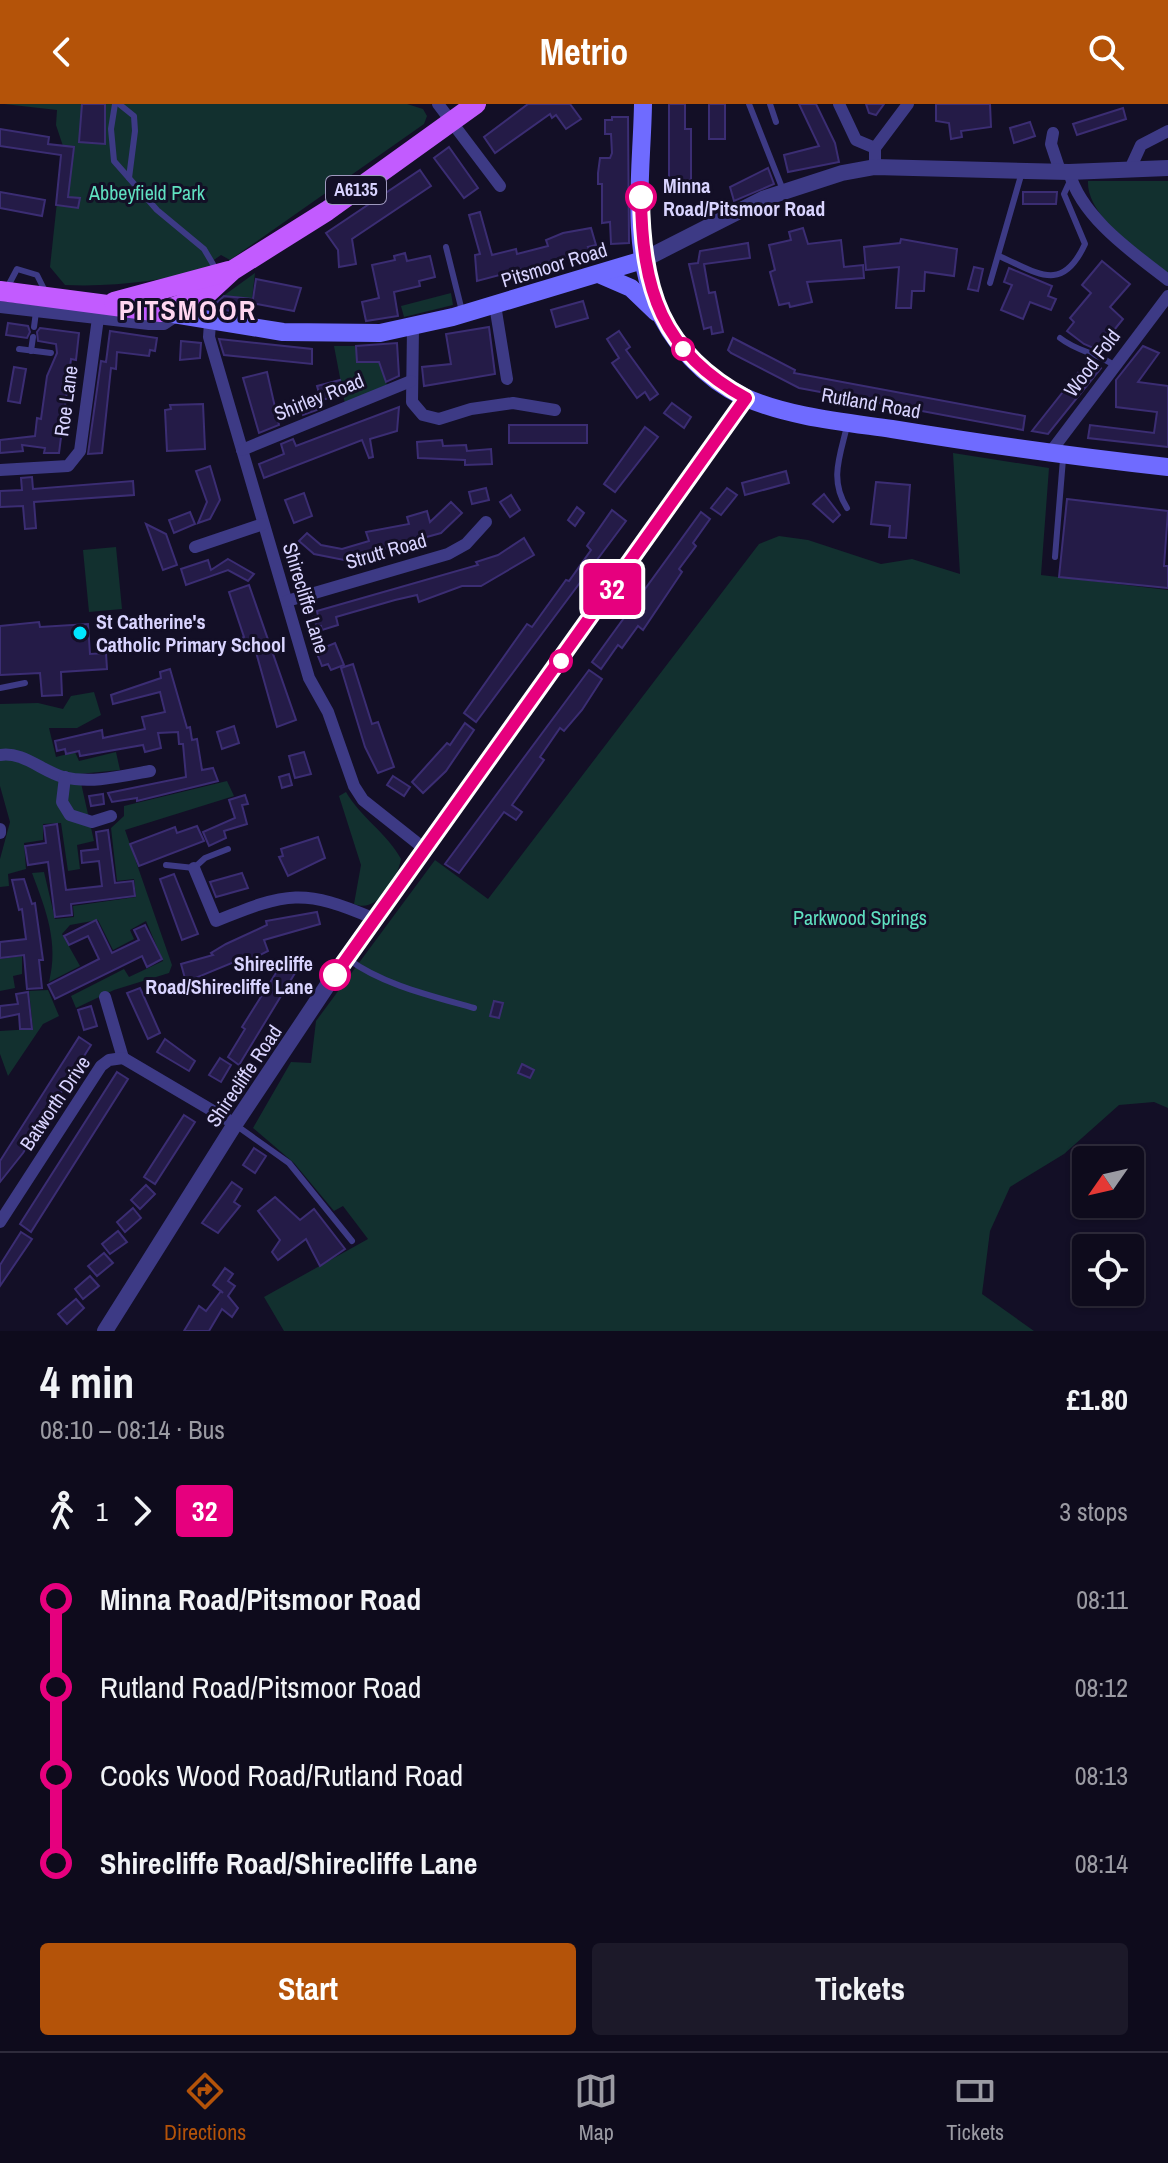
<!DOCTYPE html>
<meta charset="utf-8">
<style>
body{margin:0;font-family:"Archivo Narrow",sans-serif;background:#1c1929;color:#f1f3f6;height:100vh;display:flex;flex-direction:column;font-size:30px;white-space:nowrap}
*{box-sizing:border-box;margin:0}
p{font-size:26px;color:#9b9ba3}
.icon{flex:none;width:44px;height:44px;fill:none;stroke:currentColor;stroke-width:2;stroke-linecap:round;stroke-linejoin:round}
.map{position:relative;height:1227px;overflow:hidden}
.drawer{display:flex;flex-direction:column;background:#0e0b1c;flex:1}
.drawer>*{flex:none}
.badge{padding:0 16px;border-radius:6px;font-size:28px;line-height:52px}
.needle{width:52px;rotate:236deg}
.buttons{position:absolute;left:1072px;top:1042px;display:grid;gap:16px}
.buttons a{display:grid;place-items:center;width:72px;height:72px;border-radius:8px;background:#0e0b1c;box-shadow:0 2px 6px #0004,0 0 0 2px #2e2b3b;font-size:40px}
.map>.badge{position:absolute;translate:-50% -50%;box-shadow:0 0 0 4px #fff}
.legs{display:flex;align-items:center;gap:12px;height:88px;padding:0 40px;font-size:26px}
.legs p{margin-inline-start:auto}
.summary{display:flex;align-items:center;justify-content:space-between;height:136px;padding:0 40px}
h1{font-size:44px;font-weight:800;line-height:60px}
.cta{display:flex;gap:16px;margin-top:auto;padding:16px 40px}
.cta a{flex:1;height:92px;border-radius:8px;background:#b45309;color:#fff;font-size:32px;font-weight:800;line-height:92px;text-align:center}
.cta a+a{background:#1c1929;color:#f1f3f6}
ul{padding:0 40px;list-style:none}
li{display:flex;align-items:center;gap:28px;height:88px;font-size:30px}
li i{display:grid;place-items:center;width:12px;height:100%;margin:0 10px;background:currentColor}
li i::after{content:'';width:20px;height:20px;margin:-10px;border:6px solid;border-radius:50%;background:#0e0b1c}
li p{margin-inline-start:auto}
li:first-child i{background:linear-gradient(#0000 50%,currentColor 0)}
li:last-child i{background:linear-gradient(currentColor 50%,#0000 0)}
header{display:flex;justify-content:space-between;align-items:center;height:104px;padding:0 40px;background:#b45309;color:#fff;font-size:36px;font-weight:800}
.tabs{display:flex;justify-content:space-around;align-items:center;height:112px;border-top:2px solid #2e2b3b;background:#0e0b1c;font-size:22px;color:#9b9ba3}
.tabs a{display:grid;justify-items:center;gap:4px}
.tabs .on{color:#b45309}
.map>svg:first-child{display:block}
.green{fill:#12302f}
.building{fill:#241b47;stroke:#3b2d73;stroke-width:2}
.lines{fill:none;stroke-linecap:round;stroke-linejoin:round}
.service{stroke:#3d3a85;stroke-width:6}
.minor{stroke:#3d3a85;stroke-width:12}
.tertiary{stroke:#3d3a85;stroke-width:16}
.secondary{stroke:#6f6bff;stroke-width:18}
.primary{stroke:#c25bff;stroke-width:20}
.line-1-casing{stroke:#fff;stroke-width:18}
.line-1{stroke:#e6007e;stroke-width:12}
.stop-1-dot{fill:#fff;stroke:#e6007e;stroke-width:4}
.poi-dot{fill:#00e5ff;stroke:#130f26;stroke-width:3}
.labels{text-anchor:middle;stroke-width:6;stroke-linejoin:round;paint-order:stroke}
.shield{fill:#130f26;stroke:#9e99be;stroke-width:2}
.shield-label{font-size:18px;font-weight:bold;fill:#d9d4ff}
.stop-label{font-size:20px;font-weight:bold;fill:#d9d4ff;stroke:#130f26;text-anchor:start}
.park-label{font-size:20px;fill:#5fe0c0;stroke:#130f26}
.street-label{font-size:20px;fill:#d9d4ff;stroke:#130f26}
.poi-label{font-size:20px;font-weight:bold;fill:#d9d4ff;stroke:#130f26;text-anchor:start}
.district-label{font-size:28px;font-weight:bold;letter-spacing:2px;fill:#ffd6f0;stroke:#130f26}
</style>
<header><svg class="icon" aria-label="back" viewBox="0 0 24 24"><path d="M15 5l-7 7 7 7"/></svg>Metrio<svg class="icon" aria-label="search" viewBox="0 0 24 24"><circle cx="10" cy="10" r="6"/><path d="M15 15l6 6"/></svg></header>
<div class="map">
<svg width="1168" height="1227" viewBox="0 0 1168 1227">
<rect width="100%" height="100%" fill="#130f26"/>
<g class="green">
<path d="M4,0H407L423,5L427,12L424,20L230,156L221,151L211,158V164C162,177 116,183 65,181L50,163L63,42L56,21L57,6Z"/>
<path d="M1088,77H1168V170C1141,150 1086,112 1088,77Z"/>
<polygon points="255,169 250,212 231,210 232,202 240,202 241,194 219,195"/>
<polygon points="451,189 453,201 404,213 401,202"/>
<polygon points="334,242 356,242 358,258 364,258 369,252 370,258 383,258 389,271 384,273 387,281 345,300"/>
<polygon points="953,349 1049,364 1041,471 1168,486 1168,1004 1154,998 1119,1001 1064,1050 1010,1083 990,1127 982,1190 1034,1227 284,1227 264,1193 368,1135 343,1102 334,1107 294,1059 253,1024 291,958 311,959 316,917 435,756 488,795 759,440 779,432 808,436 881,460 912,455 960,470"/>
<polygon points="116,443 122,505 89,508 83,446"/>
<polygon points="94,588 101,611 77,624 49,624 56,653 75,648 79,657 116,648 120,666 79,670 94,737 77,741 80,765 68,767 61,719 43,720 43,736 24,739 26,765 8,770 9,782 0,783 0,755 10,718 0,682 0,600 38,599 63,605 71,592"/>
<path d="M227,677L234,692L125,726L172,861L169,869L114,886L76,904L71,892L124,865L129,873L163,857L146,817L130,826L134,835L113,846L98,816L70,821L62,830L80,862L49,878C59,839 46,806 32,769L44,768L55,815L74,813L73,802L136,793L134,775L117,777L111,724L124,712V702Z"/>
<path d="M346,688C361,714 387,729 401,755C397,776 377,810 354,800L361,761L339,692Z"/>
<polygon points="22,852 22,870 13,872 15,884 0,887 0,855"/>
<polygon points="48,886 59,912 43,920 8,972 0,950 0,927 33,925 29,887"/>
</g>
<g class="building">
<polygon points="82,0 105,0 105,40 79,38"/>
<polygon points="528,0 570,0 581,15 566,25 556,11 552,14 550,10 495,49 484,33"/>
<polygon points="669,0 685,0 685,25 691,25 691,75 686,78 669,78"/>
<rect x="709" y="0" width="16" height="35"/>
<polygon points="799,0 816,0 835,39 839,58 788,68 784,51 819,42"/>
<polygon points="866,0 884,0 876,11 869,9"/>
<polygon points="936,0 990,0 991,23 961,27 962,33 951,35 949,19 936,17"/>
<polygon points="1123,4 1126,15 1077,31 1073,20"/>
<polygon points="612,13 628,13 629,139 611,140 610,118 602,119 602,80 598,80 598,69 600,54 610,54 612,49 611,30 605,30 605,16 612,16"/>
<polygon points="1030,18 1035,32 1014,39 1010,24"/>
<polygon points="0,25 49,33 48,40 74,43 68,93 80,94 78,104 56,101 61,51 0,42"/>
<polygon points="449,43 478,84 464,94 434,54"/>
<polygon points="768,64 774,80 734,97 730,83"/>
<polygon points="420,66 431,82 352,135 356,160 339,163 338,146 326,129"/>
<polygon points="0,88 45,96 42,112 0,104"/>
<polygon points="1023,88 1057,88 1056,100 1023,100"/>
<polygon points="480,108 492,151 516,145 517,150 548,142 546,136 563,129 591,124 596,141 588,143 590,147 477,177 475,151 480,150 469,111"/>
<polygon points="803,124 808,140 841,136 844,163 863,161 864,174 807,178 812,198 790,203 789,199 779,201 770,168 775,166 769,141 791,136 789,128"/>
<polygon points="901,135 957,145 954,172 925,168 924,187 912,187 911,204 896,204 899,163 866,166 864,143 900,139"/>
<polygon points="748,139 750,154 704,160 709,189 715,188 723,228 712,230 711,223 704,225 689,160 698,159 700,147"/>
<polygon points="405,149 407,157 430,152 435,173 419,177 420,182 394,188 398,212 366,217 362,198 379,194 372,161 395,156 394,152"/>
<polygon points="1102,157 1130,180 1110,203 1123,215 1098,246 1084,240 1067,227 1074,218 1070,214 1091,189 1082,181"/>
<polygon points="974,163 983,165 978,187 968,185"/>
<polygon points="1009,164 1052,182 1048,192 1056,195 1051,206 1030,198 1023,215 1001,206 1012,181 1004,178"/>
<polygon points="256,175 301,184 294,207 257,200 232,202 231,207 217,205 215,200 224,192 253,195"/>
<polygon points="583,197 588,214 556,223 551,206"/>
<polygon points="8,219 28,222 30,228 27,234 6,231"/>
<polygon points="489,223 495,270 424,282 422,263 451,260 446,230"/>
<polygon points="40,224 79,229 76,256 71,255 59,349 44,349 45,344 22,341 23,347 0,349 0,336 35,332 37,314 41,315 47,272 57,249 56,240 38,237 37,228"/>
<polygon points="110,227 157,234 155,247 150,246 149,252 117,248 116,265 111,264 102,349 88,350 101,257 106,258"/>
<polygon points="619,227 630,243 626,246 658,290 650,296 645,288 637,294 612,259 619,254 607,235"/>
<polygon points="733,234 795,266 794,269 1025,312 1023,326 799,284 731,249 728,246"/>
<polygon points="219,235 312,245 312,260 224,251"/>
<polygon points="181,237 201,239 200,254 180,256"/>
<polygon points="397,239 399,272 386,278 379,258 357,258 356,242"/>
<polygon points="1143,242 1159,249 1138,278 1168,282 1168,343 1088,334 1090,321 1154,329 1157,308 1116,303 1116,276"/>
<polygon points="1093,257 1101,264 1048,330 1032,327 1078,269 1082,272"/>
<polygon points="14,263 26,265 20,299 8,297"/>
<polygon points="267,268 279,321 259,329 243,274"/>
<polygon points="340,276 343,291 321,296 317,282"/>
<polygon points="313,296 317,306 303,311 300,302"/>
<polygon points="672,299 691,313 684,324 664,309"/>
<polygon points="203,300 205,345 167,347 165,306 171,305 170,301"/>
<polygon points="399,303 397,327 370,335 373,353 369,354 362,336 264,374 259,360 284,350 281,340 293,335 296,342"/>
<rect x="509" y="321" width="78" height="18"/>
<polygon points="645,323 658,333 615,388 604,380"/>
<polygon points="442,336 443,342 466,341 467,347 491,345 492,360 465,361 465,356 418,354 417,338"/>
<polygon points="210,362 220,396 210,415 198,419 207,398 196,367"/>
<polygon points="786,367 789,379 745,391 742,379"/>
<polygon points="32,373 33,385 133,377 134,391 34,398 36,424 25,425 23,402 0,403 0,387 22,386 21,374"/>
<polygon points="876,378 910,381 906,434 889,433 890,422 871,420"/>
<polygon points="486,384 489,396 472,400 469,388"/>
<polygon points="727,384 737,391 721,411 711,404"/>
<polygon points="304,389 312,412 294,419 285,396"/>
<polygon points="824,390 840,411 833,418 813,400"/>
<polygon points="511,391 520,406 510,413 500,398"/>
<polygon points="1067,395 1168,407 1164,462 1168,462 1168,484 1059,473"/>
<polygon points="451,398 462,409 441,429 344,456 314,450 299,437 307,429 321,441 342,445 369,437 366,428 409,420 407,413 427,407 430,418"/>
<polygon points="577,403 584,409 575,422 568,416"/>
<polygon points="612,406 626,417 476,618 464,609 527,520 532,523 566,476 569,477 591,446 587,442"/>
<polygon points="190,408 195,420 174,429 169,416"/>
<polygon points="701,408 710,415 693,439 696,442 679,465 682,468 643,526 638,522 622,544 618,541 601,565 592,558"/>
<polygon points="146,420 166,430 177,461 163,466"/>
<polygon points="524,434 534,451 481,482 462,482 419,498 417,491 395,496 336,513 338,521 322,526 321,522 317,523 313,513 318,512 317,507 478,461 476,458 498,451"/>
<polygon points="228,455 254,470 248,477 228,466 186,481 181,465 208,456 211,466"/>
<polygon points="249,481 296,616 277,623 254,541 242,544 239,535 244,533 229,488"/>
<polygon points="39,518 40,523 88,520 90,550 106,549 107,565 61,568 62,591 42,592 40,569 0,571 0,522"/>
<polygon points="335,539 344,561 331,566 328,560 322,562 316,547"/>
<polygon points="353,560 372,620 378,618 394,663 378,669 365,643 341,564"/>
<polygon points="170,565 187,624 190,623 192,636 197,635 202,666 213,664 218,677 137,697 137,694 112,698 108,689 186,673 183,640 179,640 178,628 158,629 161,644 145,648 143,641 80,652 79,647 66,650 65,645 57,647 55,637 102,626 103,634 145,625 142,613 165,608 160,588 113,600 111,591 161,574 160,568"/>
<polygon points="589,566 602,575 582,606 564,627 560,624 540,653 544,656 512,701 522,708 516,716 504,708 459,769 445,760"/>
<polygon points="465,619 474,626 446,667 423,689 412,678 447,639 450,641"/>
<polygon points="234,622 239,639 222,645 217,628"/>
<polygon points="304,648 311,670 295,674 289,652"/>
<polygon points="289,670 292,681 282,684 279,673"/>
<polygon points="393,672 410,683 404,692 387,681"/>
<polygon points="103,690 104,700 91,702 89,692"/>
<polygon points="245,691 248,700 242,701 247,720 224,727 226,734 209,742 203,728 235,714 229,696"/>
<polygon points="57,720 66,786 102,782 99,757 82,759 81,747 98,745 96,728 108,726 115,779 133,777 135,792 71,800 72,811 55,813 48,758 28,761 25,742 46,739 44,722"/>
<polygon points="197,722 204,737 139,762 130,740 175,723 177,729"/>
<polygon points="318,733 325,754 288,772 279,753 283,752 281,745"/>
<polygon points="242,769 248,784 216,793 210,778"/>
<polygon points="174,770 198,830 182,836 160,775"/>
<polygon points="24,775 32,800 35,799 43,856 39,856 42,884 27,885 24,851 0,854 0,838 26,835 22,805 19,806 12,776"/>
<polygon points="317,808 320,820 264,836 268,847 236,863 234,858 186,878 181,860 213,851 211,849 226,840 267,821 266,817"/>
<polygon points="96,816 112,849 139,836 134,826 145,821 162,855 147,863 142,852 55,895 48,881 99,855 88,832 69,841 64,832"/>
<polygon points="281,861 295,869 239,961 228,953 245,925 242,923"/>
<polygon points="140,884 160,929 148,935 127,889"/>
<polygon points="28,888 32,925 20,925 19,910 0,914 0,902 18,900 16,890"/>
<polygon points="494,897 503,899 499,914 490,912"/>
<polygon points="91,902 97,922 84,926 78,906"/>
<polygon points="79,933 91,941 23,1049 0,1078 0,1057"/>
<polygon points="165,935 195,957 189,967 157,948"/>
<polygon points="220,954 231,961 221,978 209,971"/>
<polygon points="522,960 534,966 530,974 518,969"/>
<polygon points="117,968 128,975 31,1128 20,1120"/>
<polygon points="184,1011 195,1018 155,1080 144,1073"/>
<polygon points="254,1044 266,1052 255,1069 243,1061"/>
<polygon points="232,1078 242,1085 234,1098 240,1102 218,1129 202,1119"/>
<polygon points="146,1081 155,1090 140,1105 131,1096"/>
<polygon points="275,1093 300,1116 314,1105 345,1145 320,1162 306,1135 278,1156 272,1148 280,1136 258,1107"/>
<polygon points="133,1104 141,1114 125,1128 117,1118"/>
<polygon points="118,1127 127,1138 110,1150 102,1140"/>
<polygon points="21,1128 32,1135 0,1182 0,1161"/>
<polygon points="104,1149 113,1159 97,1172 88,1162"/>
<polygon points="225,1164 233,1170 228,1177 235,1182 228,1192 238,1204 232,1213 222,1205 209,1227 184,1227 199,1202 206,1207 221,1187 223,1189 213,1181"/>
<polygon points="90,1172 99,1182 83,1195 75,1185"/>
<polygon points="76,1195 84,1204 67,1220 58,1210"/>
</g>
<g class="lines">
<g class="service">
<polyline points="115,0 111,25 114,57 157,106 204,145 217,167"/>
<polyline points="119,0 134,12 135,27 129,74"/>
<polyline points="749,0 783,86"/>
<polyline points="770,0 776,18"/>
<polyline points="446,143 462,207"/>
<path d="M999,152C1038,169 1062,190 1085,140L1064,90L1070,77"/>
<polyline points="990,179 1022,68"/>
<polyline points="7,184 17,165 37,171 45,187"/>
<polyline points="34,223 36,208"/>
<path d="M1060,234C1079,249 1097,248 1115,262"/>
<polyline points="19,245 51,249"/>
<polyline points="31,247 33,233"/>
<path d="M847,322C840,352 829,376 847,404"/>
<polyline points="1055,453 1063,355"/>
<polyline points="0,584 25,579"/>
<polyline points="166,761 194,764 205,754 228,745"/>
<path d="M348,855C383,881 432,892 474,904"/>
<polyline points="237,1022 289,1059 352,1137"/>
</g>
<g class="minor">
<polyline points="438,0 500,82"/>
<polyline points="839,0 856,36 875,44"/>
<polyline points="1053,29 1051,40 1060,67"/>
<polyline points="875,63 875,44 908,0"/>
<polyline points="1130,65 1141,41 1168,27"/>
<path d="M1069,68C1082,114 1132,148 1168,176"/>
<polyline points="495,201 507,275"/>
<polyline points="0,203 149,220 164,220 176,212"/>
<polyline points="210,219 209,233 309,574 328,608 354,682 363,696 426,746"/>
<polyline points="413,223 412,298 423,311 439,315 471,305 513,299 555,306"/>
<polyline points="242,346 411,277"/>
<polyline points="1049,350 1168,192"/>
<polyline points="0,366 68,362 80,347 98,214"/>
<polyline points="195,443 263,420"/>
<polyline points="287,497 448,450 466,440 486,418"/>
<path d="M0,651C22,647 42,667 63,673C92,680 122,672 150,667"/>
<polyline points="65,673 62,698 70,711 92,718 111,712"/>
<polyline points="0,725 0,729"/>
<path d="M194,764L216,817C288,788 303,784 375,815"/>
<polyline points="105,893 123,954"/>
<polyline points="123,954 235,1020"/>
<polyline points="0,1118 101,962 109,956 123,954"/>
</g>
<g class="tertiary">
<polyline points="643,156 765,94 842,69 875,63 1069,68 1168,64"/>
<polyline points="105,1227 235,1020 335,870 746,294"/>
</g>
<g class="secondary">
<path d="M643,0C642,64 630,137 655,198C672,239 704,274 744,293C789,313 844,318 892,325C984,340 1076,353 1168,363"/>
<polyline points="601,171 631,184 656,208"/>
<polyline points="161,208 283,228 380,229 453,213 643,156"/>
</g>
<g class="primary">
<polyline points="0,187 161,208 207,190 233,166 327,107 476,0"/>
<polyline points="114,198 229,167"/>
</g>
</g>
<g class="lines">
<defs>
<path id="line-1" d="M335,871L746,294C661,248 642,185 641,93"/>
</defs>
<use href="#line-1" class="line-1-casing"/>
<use href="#line-1" class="line-1"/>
</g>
<g class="stop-1-dot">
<circle cx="641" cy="93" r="14"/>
<circle cx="683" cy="245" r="10"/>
<circle cx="561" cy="557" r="10"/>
<circle cx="335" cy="871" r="14"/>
</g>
<circle class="poi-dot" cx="80" cy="529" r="8"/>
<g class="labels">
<rect class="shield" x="326" y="72" width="60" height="28" rx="6"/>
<g class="shield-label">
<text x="356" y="92">A6135</text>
</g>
<g class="stop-label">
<text x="663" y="89">Minna<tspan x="663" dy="23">Road/Pitsmoor Road</tspan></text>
<text x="313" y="867" text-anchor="end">Shirecliffe<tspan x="313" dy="23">Road/Shirecliffe Lane</tspan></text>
</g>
<g class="park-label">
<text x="147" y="96">Abbeyfield Park</text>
<text x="860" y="821">Parkwood Springs</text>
</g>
<g class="street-label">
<text transform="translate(554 161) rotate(-17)" y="7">Pitsmoor Road</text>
<text transform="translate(1092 259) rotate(-53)" y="7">Wood Fold</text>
<text transform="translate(319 293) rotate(-22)" y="7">Shirley Road</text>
<text transform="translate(66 297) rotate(-82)" y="7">Roe Lane</text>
<text transform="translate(871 299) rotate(10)" y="7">Rutland Road</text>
<text transform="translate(386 447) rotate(-16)" y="7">Strutt Road</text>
<text transform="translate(306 494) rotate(73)" y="7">Shirecliffe Lane</text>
<text transform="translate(244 972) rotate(-56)" y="7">Shirecliffe Road</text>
<text transform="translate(55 999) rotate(-56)" y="7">Batworth Drive</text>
</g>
<g class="poi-label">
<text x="96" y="525">St Catherine's<tspan x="96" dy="23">Catholic Primary School</tspan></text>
</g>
<g class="district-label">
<text x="188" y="216">PITSMOOR</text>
</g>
</g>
</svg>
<div class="buttons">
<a><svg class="needle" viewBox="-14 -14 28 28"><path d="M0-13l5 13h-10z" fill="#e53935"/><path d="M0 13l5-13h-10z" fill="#9b9ba3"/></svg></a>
<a><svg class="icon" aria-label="locate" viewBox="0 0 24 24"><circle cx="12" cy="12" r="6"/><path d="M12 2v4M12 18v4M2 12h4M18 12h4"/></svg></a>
</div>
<b class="badge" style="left:612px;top:485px;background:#e6007e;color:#fff">32</b>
</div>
<section class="drawer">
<div class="summary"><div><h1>4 min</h1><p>08:10 – 08:14 · Bus</p></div><b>£1.80</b></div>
<div class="legs"><svg class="icon" aria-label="walk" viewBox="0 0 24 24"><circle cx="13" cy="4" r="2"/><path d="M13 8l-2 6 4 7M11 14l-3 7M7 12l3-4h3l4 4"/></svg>1<svg class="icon" aria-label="forward" viewBox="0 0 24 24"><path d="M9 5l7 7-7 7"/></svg><b class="badge" style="background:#e6007e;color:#fff">32</b><p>3 stops</p></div>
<ul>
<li><i style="color:#e6007e"></i><b>Minna Road/Pitsmoor Road</b><p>08:11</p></li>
<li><i style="color:#e6007e"></i><span>Rutland Road/Pitsmoor Road</span><p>08:12</p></li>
<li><i style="color:#e6007e"></i><span>Cooks Wood Road/Rutland Road</span><p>08:13</p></li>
<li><i style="color:#e6007e"></i><b>Shirecliffe Road/Shirecliffe Lane</b><p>08:14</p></li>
</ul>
<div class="cta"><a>Start</a><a>Tickets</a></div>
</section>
<nav class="tabs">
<a class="on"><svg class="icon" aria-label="directions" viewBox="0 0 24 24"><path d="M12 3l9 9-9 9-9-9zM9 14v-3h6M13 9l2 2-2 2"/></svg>Directions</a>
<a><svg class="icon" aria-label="map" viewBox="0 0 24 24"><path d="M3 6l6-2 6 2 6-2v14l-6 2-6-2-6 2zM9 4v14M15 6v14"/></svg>Map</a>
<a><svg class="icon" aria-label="tickets" viewBox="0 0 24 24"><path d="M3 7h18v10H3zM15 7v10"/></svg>Tickets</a>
</nav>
